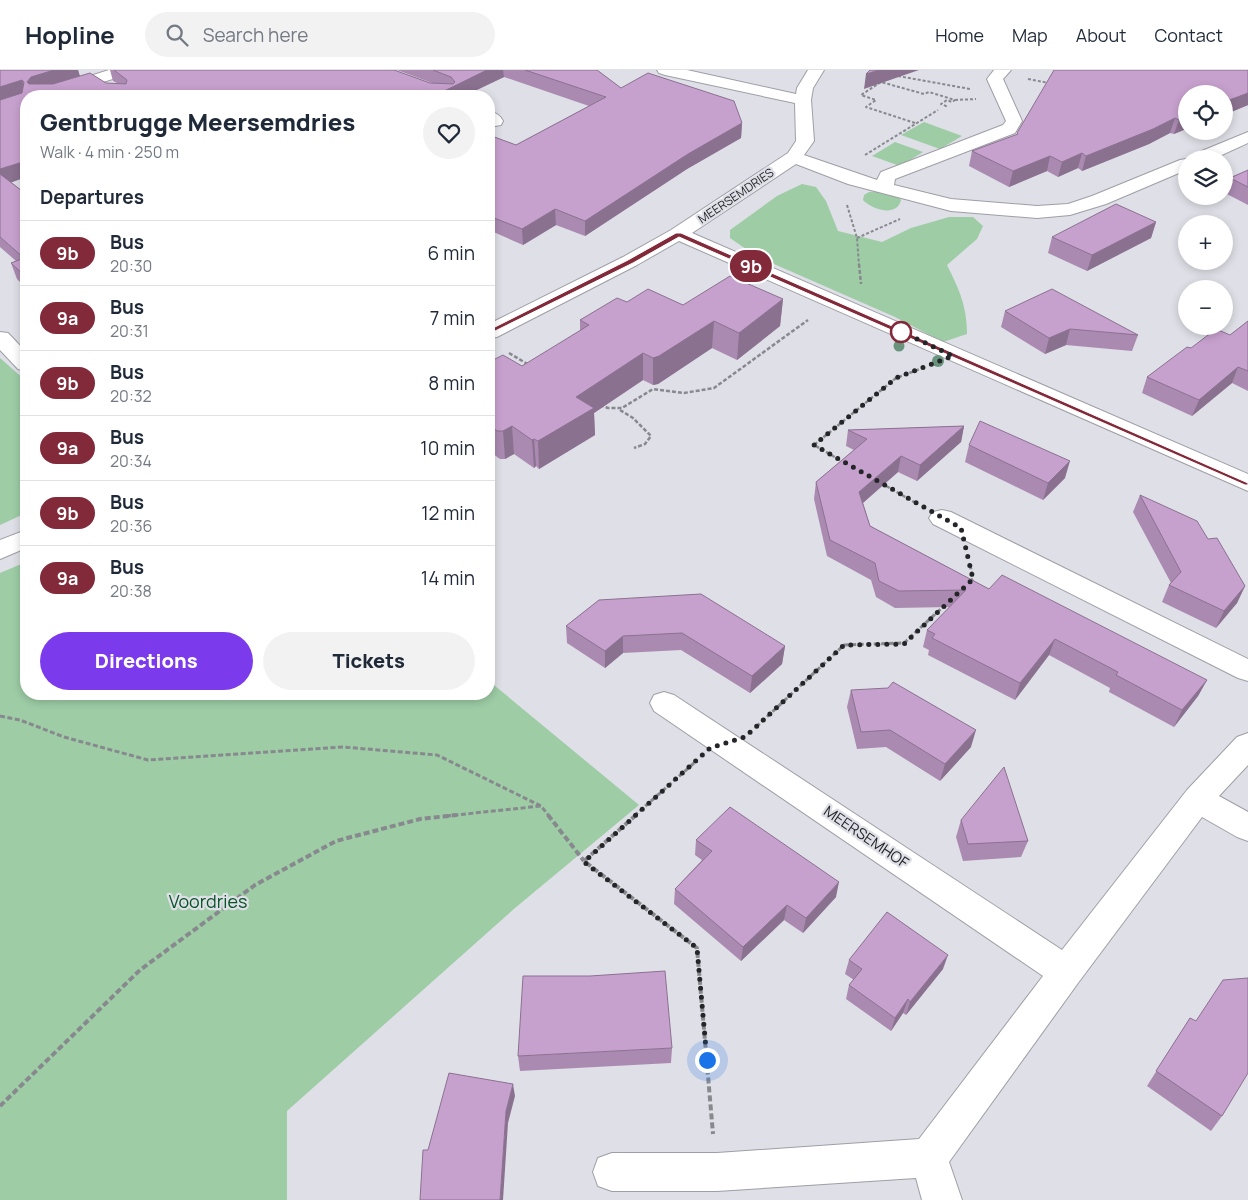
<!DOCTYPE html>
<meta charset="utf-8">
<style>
body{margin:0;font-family:Manrope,sans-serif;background:#f2f2f3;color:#1f2937;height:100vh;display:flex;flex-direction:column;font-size:19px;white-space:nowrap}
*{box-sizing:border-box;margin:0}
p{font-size:16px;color:#747a83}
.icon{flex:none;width:28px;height:28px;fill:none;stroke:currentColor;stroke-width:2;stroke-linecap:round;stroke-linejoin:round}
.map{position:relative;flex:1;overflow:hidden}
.drawer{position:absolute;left:20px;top:20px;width:475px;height:610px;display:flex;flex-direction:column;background:#fff;border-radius:20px;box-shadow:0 2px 8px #0003}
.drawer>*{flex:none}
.badge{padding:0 10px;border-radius:16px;font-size:18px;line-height:32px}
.buttons{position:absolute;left:1178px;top:15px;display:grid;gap:10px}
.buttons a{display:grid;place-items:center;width:55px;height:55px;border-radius:50%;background:#fff;box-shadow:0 2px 8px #0003;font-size:25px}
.you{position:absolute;width:25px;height:25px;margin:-12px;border:4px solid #fff;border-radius:50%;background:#1a73e8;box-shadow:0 0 0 8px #1a73e833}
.map>.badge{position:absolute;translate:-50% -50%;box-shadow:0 0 0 2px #fff}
h2{padding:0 20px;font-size:19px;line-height:45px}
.round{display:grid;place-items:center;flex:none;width:52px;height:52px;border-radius:26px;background:#f2f2f3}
.head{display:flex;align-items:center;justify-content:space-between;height:85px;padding:0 20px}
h1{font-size:24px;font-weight:800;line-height:38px}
.cta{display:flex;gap:10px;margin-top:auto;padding:10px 20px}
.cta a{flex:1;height:58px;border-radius:30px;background:#7c3aed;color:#fff;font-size:20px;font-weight:800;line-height:58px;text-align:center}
.cta a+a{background:#f2f2f3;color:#1f2937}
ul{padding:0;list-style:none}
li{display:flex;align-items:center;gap:15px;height:65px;padding:0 20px;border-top:1px solid #e0e1e3}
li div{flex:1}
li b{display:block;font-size:19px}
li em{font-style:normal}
li .badge{min-width:55px;font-weight:700;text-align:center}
header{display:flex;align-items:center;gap:30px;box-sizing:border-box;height:70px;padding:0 25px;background:#fff;border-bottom:1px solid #e0e1e3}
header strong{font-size:24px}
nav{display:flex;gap:28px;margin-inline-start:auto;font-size:18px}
.search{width:350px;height:45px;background:#f2f2f3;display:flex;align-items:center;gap:12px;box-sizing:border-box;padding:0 18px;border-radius:28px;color:#747a83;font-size:19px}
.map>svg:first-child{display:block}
.green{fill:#9dcca5}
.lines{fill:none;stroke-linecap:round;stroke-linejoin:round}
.minor-casing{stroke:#9e9ea6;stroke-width:2}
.path-far3{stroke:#88898f;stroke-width:2;stroke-dasharray:3 2;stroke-linecap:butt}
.path-far2{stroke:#88898f;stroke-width:2.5;stroke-dasharray:4 2;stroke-linecap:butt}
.path-far1{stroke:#88898f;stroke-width:3;stroke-dasharray:5 2.5;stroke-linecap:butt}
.path{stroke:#88898f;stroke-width:4;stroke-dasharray:6 3;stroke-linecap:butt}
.minor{fill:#fff;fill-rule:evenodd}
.tree{fill:#68937c}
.wall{fill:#ab8ab1}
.shaded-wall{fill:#8b7190}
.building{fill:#c7a1ce;stroke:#8b7190}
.line{fill:#822a3a;stroke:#fff}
.walk{stroke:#242528;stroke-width:5;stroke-dasharray:0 9}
.stop-dot{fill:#fff;stroke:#822a3a;stroke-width:2.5}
.labels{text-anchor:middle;stroke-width:4.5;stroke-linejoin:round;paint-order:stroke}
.far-street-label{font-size:12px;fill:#242528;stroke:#dfdfe7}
.street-label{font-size:15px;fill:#242528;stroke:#dfdfe7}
.near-park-label{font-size:18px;fill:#065524;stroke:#dfdfe7}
</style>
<header>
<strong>Hopline</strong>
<div class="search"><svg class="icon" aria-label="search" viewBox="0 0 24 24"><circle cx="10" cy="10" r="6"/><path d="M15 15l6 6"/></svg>Search here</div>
<nav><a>Home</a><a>Map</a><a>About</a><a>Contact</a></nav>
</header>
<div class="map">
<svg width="1248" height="1130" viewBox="0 0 1248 1130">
<rect width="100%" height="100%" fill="#dfdfe7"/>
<g class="green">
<polygon points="924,52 962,66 940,79 901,65"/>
<polygon points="895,72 923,82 900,96 872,86"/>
<path d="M802,114L816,117L826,131L838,161L882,172L911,158L949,147H973L983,156L977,169L947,195C959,219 967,236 967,264L943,272L895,247L756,186L730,168V160L777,126Z"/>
<path d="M882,121L899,127L901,130C897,148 871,139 863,130L864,125L869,122Z"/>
<polygon points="0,288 26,311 26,443 0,455"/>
<polygon points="26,492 26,624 489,624 489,611 639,735 515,838 287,1041 287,1130 0,1130 0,503"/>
</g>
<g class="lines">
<defs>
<g id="minor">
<polygon points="109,0 134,0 132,3 58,26 34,26 36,23"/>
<polygon points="657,0 687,0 796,24 797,18 808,0 824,0 813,18 811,30 814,71 804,85 877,110 881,102 1003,55 1006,51 987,9 994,0 1011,0 1003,9 1022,51 1015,63 895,109 894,115 951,129 1037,136 1068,134 1092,126 1180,90 1186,89 1186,100 1106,134 1070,145 1037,148 951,141 848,114 796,94 692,163 1248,404 1248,421 679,171 637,195 497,267 489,268 489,254 623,187 671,160 788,83 796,71 795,33 665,5 659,3"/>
<path d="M489,41C496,43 500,45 503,51L501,55L495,56L489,54Z"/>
<polygon points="1248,62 1248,73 1213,89 1189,89 1192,85"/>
<polygon points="0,262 8,263 26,282 26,301 18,299 0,280"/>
<polygon points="942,440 951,442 1248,589 1248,611 1238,608 933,454 929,448 933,442"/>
<polygon points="26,460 26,478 0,489 0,470"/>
<polygon points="664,622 674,625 1062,880 1187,720 1237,667 1248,663 1248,695 1219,726 1248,742 1248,771 1237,767 1202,747 1078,913 949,1092 962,1130 922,1130 916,1108 717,1121 612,1121 598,1116 593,1102 598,1088 612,1083 717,1083 919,1069 1043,906 654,641 650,633 654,625"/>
</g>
</defs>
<use href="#minor" class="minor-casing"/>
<g class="path-far3">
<polyline points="898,6 970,19"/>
<polyline points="1028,9 1049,13"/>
<polyline points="955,30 976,29"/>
<polyline points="915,53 866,37 876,30 861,25 881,12 924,24 929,22 955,30 952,32 947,30 941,34 946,36 944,37"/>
<polyline points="865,85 938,40"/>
<polyline points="847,135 857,168 859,195"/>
<polyline points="857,168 900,149"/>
</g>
<g class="path-far2">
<polyline points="859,194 861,214"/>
<polyline points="509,283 529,295"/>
<polyline points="600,335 608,338 622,338 653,319 684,323 714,318 808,250"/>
<polyline points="620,340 633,348 651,366 645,374 634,378"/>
<polyline points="845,393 814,375 896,308 920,299"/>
<polyline points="881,413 914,432"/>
</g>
<g class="path-far1">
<polyline points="969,512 973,509 970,495"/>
<polyline points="0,646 20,650 64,667 148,690 343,677 437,685 541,736 549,746"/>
<polyline points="756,657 844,575 904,573 945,535"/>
<polyline points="446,746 541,736"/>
<polyline points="634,746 694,693"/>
</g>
<g class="path">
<polyline points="548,745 584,791"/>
<polyline points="636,745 584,791 697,878 713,1064"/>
<polyline points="0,1036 140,900 255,815 336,771 420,749 457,745"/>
</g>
<use href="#minor" class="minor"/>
</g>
<g class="tree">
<circle cx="899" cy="276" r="5.5"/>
<circle cx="938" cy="291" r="6"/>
</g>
<g class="wall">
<polygon points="0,0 78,0 80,6 106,13 117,13 113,11 110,0 394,0 430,13 432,13 397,0 597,0 621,18 742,53 741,68 687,99 585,166 556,155 523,175 489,160 489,65 516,75 589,36 504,7 464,26 26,26 26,107 11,112 26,124 26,218 17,209 11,193 16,191 0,177"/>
<polygon points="1054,0 1248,0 1248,35 1224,45 1224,24 1186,24 1186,59 1174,64 1170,63 1149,74 1082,101 1078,98 1058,107 1047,101 1009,117 969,96 972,81 1017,65"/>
<polygon points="1248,100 1248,135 1225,123 1230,108"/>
<polygon points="1156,152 1151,168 1087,201 1048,183 1052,167"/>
<polygon points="783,229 780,256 737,290 712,278 658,314 653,315 643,310 594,343 595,365 539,399 536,396 534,398 514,384 505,389 500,389 489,381 489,292 522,296 580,261 580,250 627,232 683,235"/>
<polygon points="1005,241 1138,265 1132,281 1066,275 1045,284 1001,257"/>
<polygon points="1248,251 1248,321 1232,313 1192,346 1142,323 1147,307 1191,278 1230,265"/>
<polygon points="964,356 961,372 917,411 898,402 863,433 870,456 989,519 1207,610 1198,626 1174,657 1109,622 1110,618 1049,585 1015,630 928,585 929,580 923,577 927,560 950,537 895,538 876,527 871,510 827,486 814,429 816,412 854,380 846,376 848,360"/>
<polygon points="969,375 1065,408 1043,430 965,392"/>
<polygon points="1140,425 1208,469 1245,516 1237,533 1216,558 1162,532 1169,515 1171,513 1133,442"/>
<polygon points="599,530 785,576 782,594 750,623 681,580 623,583 605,598 567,573 566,556"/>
<polygon points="851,620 971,677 940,711 886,677 857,679 847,637"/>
<polygon points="961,750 1028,771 1021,787 963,791 956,767"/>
<polygon points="696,770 836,827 803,863 784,850 741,891 674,834 675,819 702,790 695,785"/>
<polygon points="849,890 943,899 906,945 903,943 891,961 846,929 849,915 854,910 845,904"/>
<polygon points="1190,948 1222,1046 1211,1061 1147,1016"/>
<polygon points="672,978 671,993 520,1001 518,986"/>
</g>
<g class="shaded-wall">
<polygon points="54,0 78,0 80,7 35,21 27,12 31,7"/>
<polygon points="487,0 503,0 504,7 464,26 434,26"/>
<polygon points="879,0 919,0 864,19 866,4"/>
<polygon points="22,10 26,24 0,32 0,17"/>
<polygon points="1248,23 1248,35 1224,45 1224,32"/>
<polygon points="1186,47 1186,59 1174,64 1179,50"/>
<polygon points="1175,48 1170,63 1149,74 1082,101 1086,86"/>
<polygon points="742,53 741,68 687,99 585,166 585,151 688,84"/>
<polygon points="1082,83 1078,98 1058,107 1062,92"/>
<polygon points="1050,86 1047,101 1009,117 1013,101"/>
<polygon points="26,91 26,107 2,116 0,111 0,99"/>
<polygon points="555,139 556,155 523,175 522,159"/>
<polygon points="1156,152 1151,168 1087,201 1092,185"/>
<polygon points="783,229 780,256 737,290 739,263"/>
<polygon points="714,251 712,278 658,314 653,315 653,288"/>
<polygon points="1070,259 1066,275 1045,284 1049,268"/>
<polygon points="643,283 643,310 594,343 595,365 539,399 538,371 576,327"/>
<polygon points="1238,297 1232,313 1192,346 1199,330"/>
<polygon points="512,356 514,384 505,389 503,361"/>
<polygon points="964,356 961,372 917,411 920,395"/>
<polygon points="534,369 536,396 534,398 532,370"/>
<polygon points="901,386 898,402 857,438 859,422"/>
<polygon points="1070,391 1065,408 1043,430 1048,413"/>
<polygon points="1245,516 1237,533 1216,558 1224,541"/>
<polygon points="623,566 623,583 605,598 605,581"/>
<polygon points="1055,569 1049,585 1015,630 1020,613"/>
<polygon points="785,576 782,594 750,623 752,606"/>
<polygon points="1207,610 1198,626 1174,657 1182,640"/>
<polygon points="976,660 971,677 940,711 945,694"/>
<polygon points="839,812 836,827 803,863 806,848"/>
<polygon points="787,835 784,850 741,891 743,877"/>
<polygon points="948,885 943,899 906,945 910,932"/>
<polygon points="908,929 903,943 891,961 895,948"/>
<polygon points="513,1014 515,1026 508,1053 503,1130 500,1130 506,1041"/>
</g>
<g class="building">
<polygon points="0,0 54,0 31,7 27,12 29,14 53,14 90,3 106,13 126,14 127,10 114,0 394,0 430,13 453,14 455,12 451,7 433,0 487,0 434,26 26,26 26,91 0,99 0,30 22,23 24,12 22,10 0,17"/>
<polygon points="525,0 597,0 621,18 648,3 734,31 742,53 688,84 585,151 555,139 522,159 489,146 489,65 516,75 606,27"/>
<polygon points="870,0 879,0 866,4"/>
<polygon points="1054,0 1248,0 1248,23 1224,32 1224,24 1186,24 1186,47 1179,50 1175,48 1153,59 1086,86 1082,83 1062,92 1050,86 1013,101 972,81 1018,64 1017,63"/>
<polygon points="1248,100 1248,117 1230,108"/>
<polygon points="0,104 26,124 26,207 11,193 24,188 0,167"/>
<polygon points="1116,134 1156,152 1092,185 1052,167"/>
<polygon points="730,206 783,229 739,263 714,251 659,286 653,288 643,283 576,327 594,338 538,371 534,369 532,370 512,356 503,361 497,361 489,355 489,292 503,285 522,296 589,255 580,250 617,228 627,232 648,219 683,235"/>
<polygon points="1052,219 1138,265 1070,259 1049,268 1005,241"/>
<polygon points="1248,251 1248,301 1238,297 1199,330 1147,307 1187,277 1191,278 1216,259 1230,265"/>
<polygon points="980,351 1070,391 1048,413 969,375"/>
<polygon points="964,356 920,395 901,386 859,422 870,456 989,519 1002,505 1207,610 1182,640 1116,605 1118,602 1055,569 1020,613 932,568 935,564 927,560 966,520 899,521 879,511 875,493 830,470 816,412 867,369 848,360"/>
<polygon points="1140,425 1197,451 1208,469 1217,468 1245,516 1224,541 1169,515 1181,502"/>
<polygon points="701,524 785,576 752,606 682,563 623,566 605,581 566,556 599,530"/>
<polygon points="893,612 976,660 945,694 890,660 861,662 851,620 888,618"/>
<polygon points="1004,697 1028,771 968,774 961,750"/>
<polygon points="730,737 839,812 806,848 787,835 743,877 675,819 712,781 696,770"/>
<polygon points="887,842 948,885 910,932 908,929 895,948 849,915 862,899 849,890"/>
<polygon points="665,901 672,978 518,986 523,906 590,906"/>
<polygon points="1248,908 1248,1003 1222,1046 1156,1001 1190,948 1196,951 1223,910"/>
<polygon points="449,1003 513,1014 506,1041 500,1130 420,1130 423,1080 428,1080"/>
</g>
<polygon class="line" points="676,163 681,163 1248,413 1248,415 1245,415 679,167 633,193 491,263 485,262 628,190"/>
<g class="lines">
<polyline class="walk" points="707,990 697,878 584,792 710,678 745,667 844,575 904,574 973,509 961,458 814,375 896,308 953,286 900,261 901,262"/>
</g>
<circle class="stop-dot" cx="901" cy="262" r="10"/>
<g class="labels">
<g class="far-street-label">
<text transform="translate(736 126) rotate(-34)" y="4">MEERSEMDRIES</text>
</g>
<g class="street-label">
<text transform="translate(866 767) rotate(34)" y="5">MEERSEMHOF</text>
</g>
<g class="near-park-label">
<text x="208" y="838">Voordries</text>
</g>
</g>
</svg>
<div class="buttons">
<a><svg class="icon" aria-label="locate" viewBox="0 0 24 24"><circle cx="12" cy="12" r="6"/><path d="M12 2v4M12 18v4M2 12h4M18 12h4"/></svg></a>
<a><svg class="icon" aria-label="layers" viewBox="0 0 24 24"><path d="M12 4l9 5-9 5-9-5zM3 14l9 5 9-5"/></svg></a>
<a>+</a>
<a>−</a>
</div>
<div class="you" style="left:707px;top:990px"></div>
<b class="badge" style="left:751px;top:196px;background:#822a3a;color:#fff">9b</b>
<section class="drawer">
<div class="head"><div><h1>Gentbrugge Meersemdries</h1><p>Walk · 4 min · 250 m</p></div><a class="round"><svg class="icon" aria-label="heart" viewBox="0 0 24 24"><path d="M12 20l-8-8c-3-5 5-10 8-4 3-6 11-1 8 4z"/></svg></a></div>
<h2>Departures</h2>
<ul>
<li><span class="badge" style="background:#822a3a;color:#fff">9b</span><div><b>Bus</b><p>20:30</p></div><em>6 min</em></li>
<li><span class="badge" style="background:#822a3a;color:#fff">9a</span><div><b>Bus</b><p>20:31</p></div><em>7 min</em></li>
<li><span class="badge" style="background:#822a3a;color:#fff">9b</span><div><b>Bus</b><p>20:32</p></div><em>8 min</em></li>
<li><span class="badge" style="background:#822a3a;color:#fff">9a</span><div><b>Bus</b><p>20:34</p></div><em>10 min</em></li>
<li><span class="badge" style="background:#822a3a;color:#fff">9b</span><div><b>Bus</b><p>20:36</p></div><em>12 min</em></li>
<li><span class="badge" style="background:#822a3a;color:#fff">9a</span><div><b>Bus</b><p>20:38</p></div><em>14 min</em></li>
</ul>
<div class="cta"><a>Directions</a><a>Tickets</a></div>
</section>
</div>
